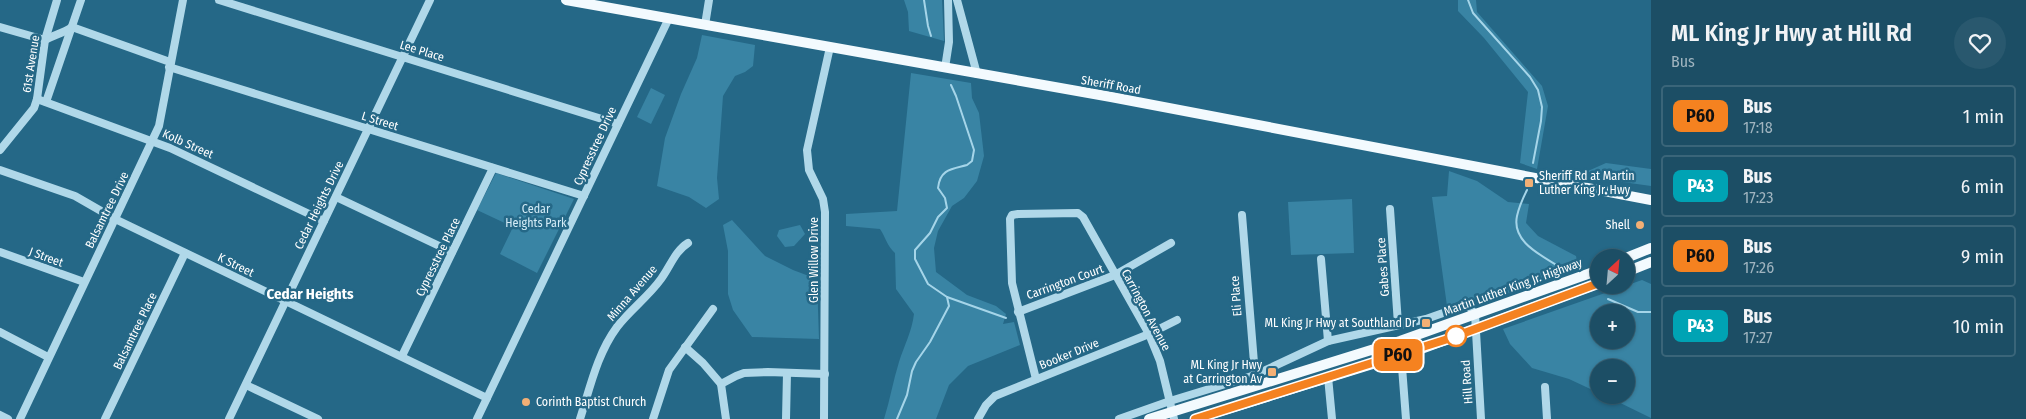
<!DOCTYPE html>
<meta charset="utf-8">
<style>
body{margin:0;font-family:"Fira Sans Condensed",sans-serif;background:#29586e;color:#f1f3f6;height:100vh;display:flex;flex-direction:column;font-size:19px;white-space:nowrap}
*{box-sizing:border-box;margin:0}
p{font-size:16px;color:#a0b4bf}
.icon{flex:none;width:28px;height:28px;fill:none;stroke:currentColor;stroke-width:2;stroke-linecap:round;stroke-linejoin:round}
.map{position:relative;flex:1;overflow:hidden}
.side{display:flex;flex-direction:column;background:#1c4e65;width:375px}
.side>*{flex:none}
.badge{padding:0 10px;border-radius:8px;font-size:18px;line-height:32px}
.needle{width:32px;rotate:26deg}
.fabs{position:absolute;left:1590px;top:249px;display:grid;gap:10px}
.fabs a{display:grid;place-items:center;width:45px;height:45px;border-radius:50%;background:#1c4e65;box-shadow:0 1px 4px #0004,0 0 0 1px #3a6579;font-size:25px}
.map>.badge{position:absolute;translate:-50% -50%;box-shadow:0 0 0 2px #fff}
.round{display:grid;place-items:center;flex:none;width:52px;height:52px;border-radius:26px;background:#29586e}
.head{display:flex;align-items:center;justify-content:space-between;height:85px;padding:0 20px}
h1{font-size:24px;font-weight:600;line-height:38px}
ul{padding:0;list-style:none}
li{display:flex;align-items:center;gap:15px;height:62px;margin:0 10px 8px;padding:0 10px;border:2px solid #3a6579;border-radius:5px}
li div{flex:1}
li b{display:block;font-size:19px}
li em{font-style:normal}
li .badge{min-width:55px;font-weight:700;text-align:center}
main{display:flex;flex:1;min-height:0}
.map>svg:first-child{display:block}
.green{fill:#3984a4;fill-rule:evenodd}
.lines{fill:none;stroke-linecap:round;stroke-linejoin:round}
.stream{stroke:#a5d5e9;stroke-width:2}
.minor{stroke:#b0d8e9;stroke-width:8}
.major{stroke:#f3fafe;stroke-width:10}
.line-casing{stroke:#fff;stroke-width:11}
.line{stroke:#f58220;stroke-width:8}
.poi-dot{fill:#f2af75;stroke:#256887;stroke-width:2}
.stop-dot{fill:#fff;stroke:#f58220;stroke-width:2.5}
.labels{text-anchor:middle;stroke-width:5;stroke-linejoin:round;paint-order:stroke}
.street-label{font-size:12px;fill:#fff;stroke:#256887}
.poi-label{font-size:12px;fill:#fff;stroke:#256887;text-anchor:end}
.park-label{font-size:12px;fill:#d4ecf7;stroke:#256887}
.quarter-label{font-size:15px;font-weight:bold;fill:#fff;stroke:#256887}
</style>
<main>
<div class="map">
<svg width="1651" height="419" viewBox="0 0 1651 419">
<rect width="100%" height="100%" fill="#256887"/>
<g class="green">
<polygon points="904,0 942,0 944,41 909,31 908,12"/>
<polygon points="1458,0 1476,0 1477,12 1542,86 1548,106 1537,169 1520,163 1528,92 1484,38 1458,11"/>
<polygon points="702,35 755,45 753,66 745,72 735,76 723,96 717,178 719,199 706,208 689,197 657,186 665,138 681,94 697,58"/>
<path d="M911,73L971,83L972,98L979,113L984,156L977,181L964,198L952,206L938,231L934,248L936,272L967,295L996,306L1006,314L1003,324L1014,322L1020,345L968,366L949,385L936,419H884C890,400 893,381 899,362C904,346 912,331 914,314L896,289L895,253C887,246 886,238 880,229L846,226V214L897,211Z"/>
<polygon points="651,88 665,95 651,124 637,117"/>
<polygon points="1606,163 1651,169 1651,186 1587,177 1588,171"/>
<polygon points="1449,171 1477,181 1508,202 1529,204 1526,223 1538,236 1576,256 1578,267 1478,305 1467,298 1447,306 1432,197 1447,196"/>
<polygon points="496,173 574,199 537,273 500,254 513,227 477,210"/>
<polygon points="1352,199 1354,253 1291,255 1288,202"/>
<polygon points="732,220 765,256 793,270 817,279 819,339 752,337 733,310 728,294 728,251 723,225"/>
<polygon points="800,225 805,234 794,246 785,247 777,236 779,230"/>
<path d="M1642,280L1651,284V418L1604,395H1626V368H1599V393L1569,379L1532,368L1510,344L1503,329ZM1599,312H1626V340H1599Z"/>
</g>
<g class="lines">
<g class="stream">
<polyline points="924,0 928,26 931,36"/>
<polyline points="1468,0 1473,13 1530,77 1538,90 1542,107 1541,121 1533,163"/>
<path d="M1527,190C1523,198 1519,207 1517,216C1511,244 1546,257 1564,270"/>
<polyline points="947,297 1006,318"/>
<polyline points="1608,299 1638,312 1651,312"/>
<path d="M897,419L907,395L912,371L916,362L930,342L949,306L947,297L928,284L915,259V250L930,233L938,217L947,208L945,198L938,188C940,169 952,169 967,165L972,161L974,150L956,96L951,85"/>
</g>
<g class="minor">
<polyline points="219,0 618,124"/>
<polyline points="957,0 977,74"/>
<polyline points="705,25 709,0"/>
<path d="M0,27L45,40C54,35 64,33 72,27L170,62"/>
<polyline points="169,67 584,196"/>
<polyline points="945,68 949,42 948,0"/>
<polyline points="37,99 170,148 324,221"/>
<polyline points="46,102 81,0"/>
<polyline points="0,150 34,108 37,99 45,40 57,0"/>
<polyline points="0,170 75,196 115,219 487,398"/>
<polyline points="336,197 452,252"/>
<polyline points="1390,209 1398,324"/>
<polyline points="1242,215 1255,375"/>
<polyline points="0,252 84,282"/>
<polyline points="1321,259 1328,341"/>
<polyline points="1018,312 1115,275 1171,243"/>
<polyline points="0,332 48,357"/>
<polyline points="685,347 703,363 721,384 726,419"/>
<polyline points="1401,354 1406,419"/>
<polyline points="402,356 493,168"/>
<polyline points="1328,377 1332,419"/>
<polyline points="1036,379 1012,283 1010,219 1012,215 1018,214 1078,213 1083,217 1149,334 1160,361 1174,419"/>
<polyline points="721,384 736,376 744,373 768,372 825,374"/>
<polyline points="246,385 318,419"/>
<polyline points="1545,387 1547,419"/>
<polyline points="0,415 8,419"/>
<polyline points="20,419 159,126 183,0"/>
<polyline points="105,419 185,253"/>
<polyline points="229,419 430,0"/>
<polyline points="477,419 669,18"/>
<path d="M580,419C590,388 597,354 617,327C630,310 648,297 661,279C670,267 675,251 688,243"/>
<polyline points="653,419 669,370 713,309"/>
<polyline points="786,419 787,373"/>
<polyline points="824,419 825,212 823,199 809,170 807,150 830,47"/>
<polyline points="978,419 986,405 995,396 1149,334 1177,320"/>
<polyline points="1119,419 1170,401 1255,375 1328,341 1426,319 1463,306 1469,307 1475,314 1481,419"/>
</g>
<g class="major">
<polyline points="566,0 1111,97 1651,200"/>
<polyline points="1626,258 1651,248"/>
<polyline points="1626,272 1651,262"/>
<polyline points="1149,419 1400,341 1599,270"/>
<polyline points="1195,419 1421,349 1599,283"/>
</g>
</g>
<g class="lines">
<defs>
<polyline id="line" points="1195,419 1451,338 1599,283"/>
</defs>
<use href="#line" class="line-casing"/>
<use href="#line" class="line"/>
</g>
<g class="poi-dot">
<rect x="1524" y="178" width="10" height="10" rx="2.5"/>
<circle cx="1640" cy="225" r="5"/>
<rect x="1421" y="318" width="10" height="10" rx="2.5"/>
<rect x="1267" y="367" width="10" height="10" rx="2.5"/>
<circle cx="526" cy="402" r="5"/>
</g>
<circle class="stop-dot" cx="1456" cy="336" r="10"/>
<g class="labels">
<g class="street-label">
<text transform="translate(422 51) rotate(17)" y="4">Lee Place</text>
<text transform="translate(31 64) rotate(-81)" y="4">61st Avenue</text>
<text transform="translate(1111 85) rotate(10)" y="4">Sheriff Road</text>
<text transform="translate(380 121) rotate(17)" y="4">L Street</text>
<text transform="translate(188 144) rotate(24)" y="4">Kolb Street</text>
<text transform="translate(595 146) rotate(-65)" y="4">Cypresstree Drive</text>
<text transform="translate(319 205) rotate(-64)" y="4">Cedar Heights Drive</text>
<text transform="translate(107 210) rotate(-64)" y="4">Balsamtree Drive</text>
<text transform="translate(46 257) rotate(20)" y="4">J Street</text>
<text transform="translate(438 257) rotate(-64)" y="4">Cypresstree Place</text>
<text transform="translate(814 260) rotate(-90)" y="4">Glen Willow Drive</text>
<text transform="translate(236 265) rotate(26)" y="4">K Street</text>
<text transform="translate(1383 267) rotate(-94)" y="4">Gabes Place</text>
<text transform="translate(1065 282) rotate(-20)" y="4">Carrington Court</text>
<text transform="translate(1513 287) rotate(-20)" y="4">Martin Luther King Jr. Highway</text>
<text transform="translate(632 293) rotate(-49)" y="4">Minna Avenue</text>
<text transform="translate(1236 296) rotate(-94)" y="4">Eli Place</text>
<text transform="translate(1146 310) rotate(62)" y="4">Carrington Avenue</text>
<text transform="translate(135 331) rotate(-64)" y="4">Balsamtree Place</text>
<text transform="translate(1069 354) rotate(-22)" y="4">Booker Drive</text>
<text transform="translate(1467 382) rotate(-94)" y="4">Hill Road</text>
</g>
<g class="poi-label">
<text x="1539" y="180" text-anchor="start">Sheriff Rd at Martin<tspan x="1539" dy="14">Luther King Jr. Hwy</tspan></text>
<text x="1630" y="229">Shell</text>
<text x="1416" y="327">ML King Jr Hwy at Southland Dr</text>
<text x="1262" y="369">ML King Jr Hwy<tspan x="1262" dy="14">at Carrington Av</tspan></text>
<text x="536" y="406" text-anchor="start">Corinth Baptist Church</text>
</g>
<g class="park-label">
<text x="536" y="213">Cedar<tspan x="536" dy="14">Heights Park</tspan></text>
</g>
<g class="quarter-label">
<text x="310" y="299">Cedar Heights</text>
</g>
</g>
</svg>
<div class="fabs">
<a><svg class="needle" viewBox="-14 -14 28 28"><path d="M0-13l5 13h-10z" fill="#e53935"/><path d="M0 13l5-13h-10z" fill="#a0b4bf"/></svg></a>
<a>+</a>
<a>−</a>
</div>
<b class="badge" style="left:1398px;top:355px;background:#f58220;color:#111">P60</b>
</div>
<section class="side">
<div class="head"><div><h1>ML King Jr Hwy at Hill Rd</h1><p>Bus</p></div><a class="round"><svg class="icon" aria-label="heart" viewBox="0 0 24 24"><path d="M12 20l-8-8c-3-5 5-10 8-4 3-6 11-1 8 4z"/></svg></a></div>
<ul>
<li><span class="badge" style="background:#f58220;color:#111">P60</span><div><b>Bus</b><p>17:18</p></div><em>1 min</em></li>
<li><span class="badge" style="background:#00a3b4;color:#fff">P43</span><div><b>Bus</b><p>17:23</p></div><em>6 min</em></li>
<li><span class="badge" style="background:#f58220;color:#111">P60</span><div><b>Bus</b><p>17:26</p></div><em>9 min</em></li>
<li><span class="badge" style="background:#00a3b4;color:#fff">P43</span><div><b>Bus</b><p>17:27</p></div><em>10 min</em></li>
</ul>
</section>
</main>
